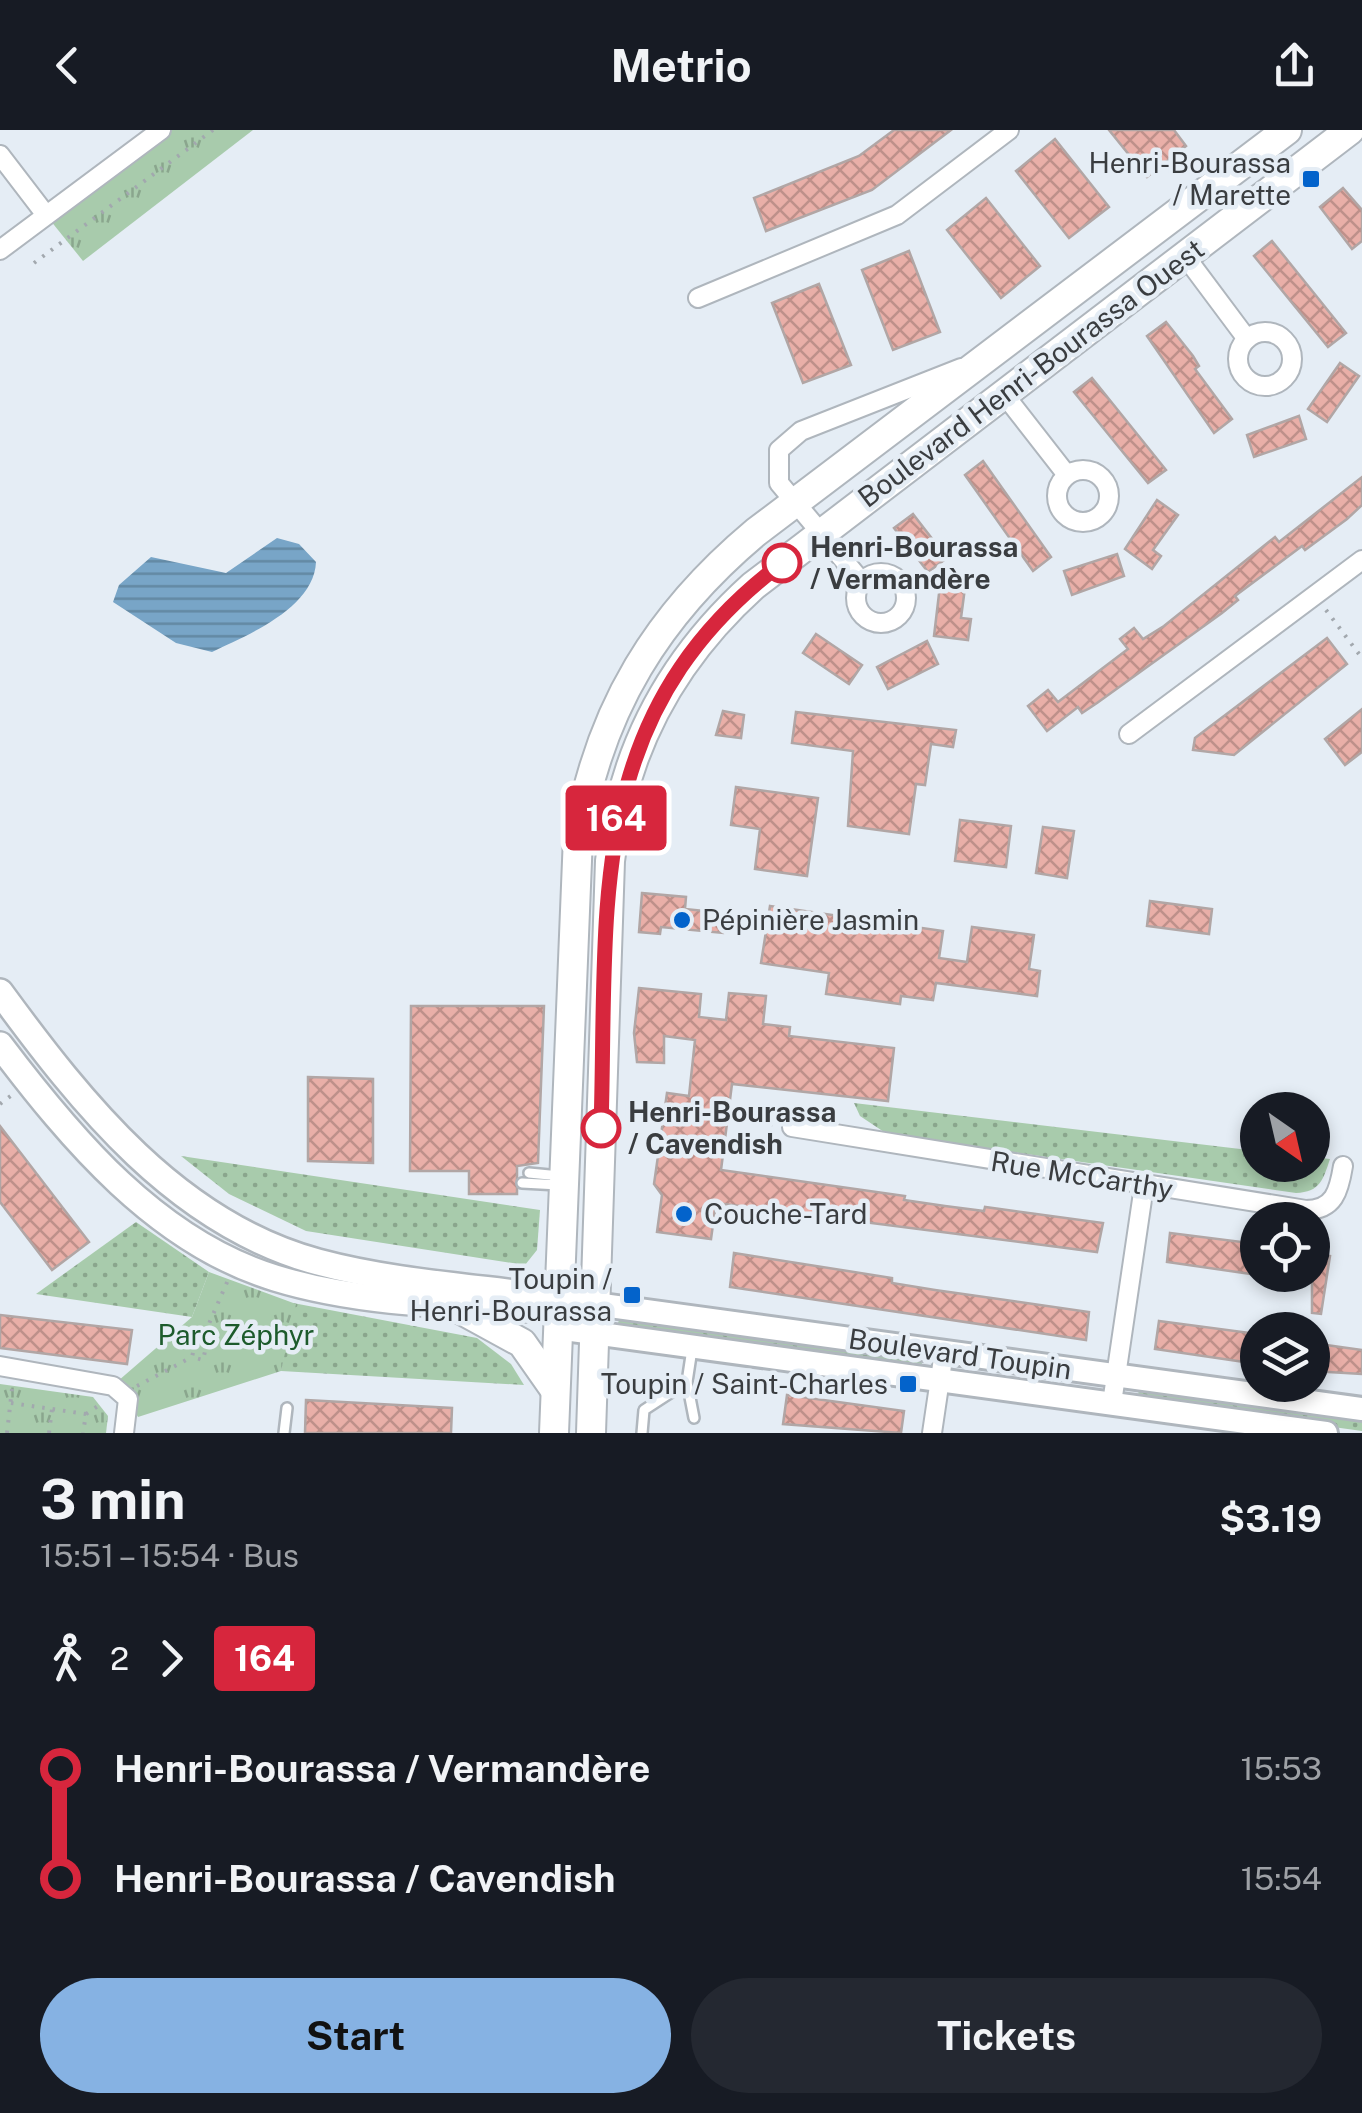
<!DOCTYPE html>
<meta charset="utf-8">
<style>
body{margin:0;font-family:"Public Sans",sans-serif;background:#242831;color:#f1f3f6;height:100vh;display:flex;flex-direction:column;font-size:38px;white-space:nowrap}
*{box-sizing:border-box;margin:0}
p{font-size:32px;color:#9ea1a6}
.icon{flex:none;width:55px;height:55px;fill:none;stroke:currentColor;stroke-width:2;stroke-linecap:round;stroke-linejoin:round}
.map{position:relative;height:1303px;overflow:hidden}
.drawer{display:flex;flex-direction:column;background:#171b24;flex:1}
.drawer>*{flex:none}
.badge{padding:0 20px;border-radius:8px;font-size:35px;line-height:65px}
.needle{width:65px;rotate:146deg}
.buttons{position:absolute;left:1240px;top:962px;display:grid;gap:20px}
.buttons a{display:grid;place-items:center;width:90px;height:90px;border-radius:50%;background:#171b24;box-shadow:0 5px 15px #0003;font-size:50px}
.map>.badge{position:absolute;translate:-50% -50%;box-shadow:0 0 0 5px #fff}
.legs{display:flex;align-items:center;gap:15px;height:110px;padding:0 40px;font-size:32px}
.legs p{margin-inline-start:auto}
.summary{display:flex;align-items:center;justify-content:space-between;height:170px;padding:0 40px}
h1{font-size:55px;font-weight:700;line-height:75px}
.action{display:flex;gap:20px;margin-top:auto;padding:20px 40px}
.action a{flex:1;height:115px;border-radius:60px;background:#86b2e3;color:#111;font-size:40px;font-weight:700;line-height:115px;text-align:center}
.action a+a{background:#242831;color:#f1f3f6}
ul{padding:0 40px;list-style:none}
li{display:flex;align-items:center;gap:35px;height:110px;font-size:38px}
li i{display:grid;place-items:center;width:15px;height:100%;margin:0 12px;background:currentColor}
li i::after{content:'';width:25px;height:25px;margin:-12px;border:8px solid;border-radius:50%;background:#171b24}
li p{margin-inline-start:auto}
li:first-child i{background:linear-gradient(#0000 50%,currentColor 0)}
li:last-child i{background:linear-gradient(currentColor 50%,#0000 0)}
header{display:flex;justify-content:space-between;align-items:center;height:130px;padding:0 40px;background:#171b24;font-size:45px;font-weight:700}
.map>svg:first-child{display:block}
.grass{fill:url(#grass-dots)}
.park{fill:url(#park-tufts)}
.water{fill:url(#water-rules)}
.building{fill:url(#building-cross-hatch);stroke:#b1a6a5;stroke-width:2.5}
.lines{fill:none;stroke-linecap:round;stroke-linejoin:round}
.service-casing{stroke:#afb6bd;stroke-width:14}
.minor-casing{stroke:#afb6bd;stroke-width:22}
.tertiary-casing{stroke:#afb6bd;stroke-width:28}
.secondary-casing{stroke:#afb6bd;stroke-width:30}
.primary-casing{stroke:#afb6bd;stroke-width:32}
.path{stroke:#a2a8ae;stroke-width:4;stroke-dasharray:2.5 8;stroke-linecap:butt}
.service{stroke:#fff;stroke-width:9}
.minor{stroke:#fff;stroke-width:18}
.tertiary{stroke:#fff;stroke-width:22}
.secondary{stroke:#fff;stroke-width:25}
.primary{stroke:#fff;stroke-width:28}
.line-1-casing{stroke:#fff;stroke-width:22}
.line-1{stroke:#d7263d;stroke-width:15}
.poi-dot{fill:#0363cb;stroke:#e5edf5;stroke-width:4}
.stop-1-dot{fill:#fff;stroke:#d7263d;stroke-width:5}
.labels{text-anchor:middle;stroke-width:9;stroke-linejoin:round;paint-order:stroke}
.poi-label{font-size:28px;fill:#3a3d40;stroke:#e5edf5;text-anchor:end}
.street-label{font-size:28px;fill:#3a3d40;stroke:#e5edf5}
.stop-label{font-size:28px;font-weight:bold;fill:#3a3d40;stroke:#e5edf5;text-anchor:start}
.park-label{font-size:28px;fill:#1d5b2c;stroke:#e5edf5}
</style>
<header><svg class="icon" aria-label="back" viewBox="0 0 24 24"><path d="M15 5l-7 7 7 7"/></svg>Metrio<svg class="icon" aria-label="share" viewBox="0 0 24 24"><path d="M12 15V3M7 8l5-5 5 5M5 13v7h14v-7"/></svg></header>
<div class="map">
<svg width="1362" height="1303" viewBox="0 0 1362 1303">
<defs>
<pattern id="grass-dots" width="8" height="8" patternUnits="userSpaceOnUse" patternTransform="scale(2.5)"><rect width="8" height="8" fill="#a8cbac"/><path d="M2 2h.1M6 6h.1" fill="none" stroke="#8aa68d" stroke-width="1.8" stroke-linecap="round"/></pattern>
<pattern id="park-tufts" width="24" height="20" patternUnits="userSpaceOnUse" patternTransform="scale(2.5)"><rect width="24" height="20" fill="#a8cbac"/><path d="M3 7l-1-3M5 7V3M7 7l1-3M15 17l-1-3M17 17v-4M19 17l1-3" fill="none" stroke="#8aa68d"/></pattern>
<pattern id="water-rules" width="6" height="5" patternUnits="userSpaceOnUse" patternTransform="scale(2.5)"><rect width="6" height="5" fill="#78a5c7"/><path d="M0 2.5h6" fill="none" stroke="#6388a3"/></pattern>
<pattern id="building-cross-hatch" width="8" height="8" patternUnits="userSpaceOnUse" patternTransform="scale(2.5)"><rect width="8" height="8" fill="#e9afa8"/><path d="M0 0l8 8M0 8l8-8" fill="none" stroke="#be908a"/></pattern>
</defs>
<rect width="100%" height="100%" fill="#e5edf5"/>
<g class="grass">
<path d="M854,973L1257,1021L1258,1035H1312L1313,1027L1330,1029C1323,1050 1320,1062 1296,1063L887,1004L860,986Z"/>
<polygon points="181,1026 540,1080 537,1120 525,1135 306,1101 229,1064"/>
<polygon points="136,1092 209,1142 192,1187 36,1164"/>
<polygon points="293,1173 477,1208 511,1234 524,1255 281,1241"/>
<polygon points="620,1188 920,1228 922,1234 623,1196 618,1193"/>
<polygon points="1139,1259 1362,1286 1362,1301 1144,1271 1138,1266"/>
</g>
<g class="park">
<polygon points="161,0 253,0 83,131 46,85"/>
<polygon points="209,1142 296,1174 281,1241 138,1287 118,1251 192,1187"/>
<polygon points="0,1254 93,1267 108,1286 106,1303 0,1303"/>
</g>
<path class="water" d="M277,408L299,414L316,432C314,478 248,505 212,522L176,513L113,472L119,455L151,427L226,443Z"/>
<g class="building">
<polygon points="894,0 951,0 872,60 766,101 754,68 859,26"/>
<polygon points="1109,0 1174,0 1186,16 1147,47"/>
<polygon points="1055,9 1109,77 1069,108 1016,41"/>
<polygon points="1343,58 1362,80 1362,111 1352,119 1320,77"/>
<polygon points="986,68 1040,136 1001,168 947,100"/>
<polygon points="1272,111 1346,203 1328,217 1254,126"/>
<polygon points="909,121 940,202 893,220 862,140"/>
<polygon points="819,154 851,235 803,253 772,173"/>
<polygon points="1166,192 1193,226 1199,236 1195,239 1232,289 1214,303 1147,206"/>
<polygon points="1340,233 1359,246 1327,292 1308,279"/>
<polygon points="1092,248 1166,340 1148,353 1074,262"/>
<polygon points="1299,286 1306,309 1254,327 1247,305"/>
<polygon points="983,331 1051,427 1033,441 965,345"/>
<polygon points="1362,347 1362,375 1347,389 1305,420 1302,416 1235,466 1238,470 1222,483 1097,573 1082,583 1078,577 1047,601 1028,576 1048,560 1058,572 1128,519 1120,509 1134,498 1143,509 1164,496 1275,407 1279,412"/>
<polygon points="1157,370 1178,385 1153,420 1161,426 1152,439 1125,419"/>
<polygon points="913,384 947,428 928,442 894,398"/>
<polygon points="1117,424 1124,446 1072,465 1064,441"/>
<polygon points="941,447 966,450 961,488 971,489 968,510 934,506"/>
<polygon points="816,504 862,535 849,554 803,523"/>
<polygon points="1327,508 1347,534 1234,625 1193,620 1195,608"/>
<polygon points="927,511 938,534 888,559 877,537"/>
<polygon points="1362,579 1362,622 1345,635 1325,609"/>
<polygon points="723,581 744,585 741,608 716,605"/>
<polygon points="796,582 956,600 953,617 931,614 925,655 916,654 909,704 848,696 853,621 792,613"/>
<polygon points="736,657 818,668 807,746 755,739 760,699 731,695"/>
<polygon points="960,690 1011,696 1006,737 955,731"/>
<polygon points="1043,697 1074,701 1067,748 1036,743"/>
<polygon points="642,763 686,767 685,779 725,783 723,803 661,797 660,804 639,802"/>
<polygon points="1150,771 1212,779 1209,804 1147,796"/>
<polygon points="770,776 943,801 939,828 967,832 972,797 1034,805 1029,839 1040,841 1037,866 936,853 933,870 901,866 900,874 826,864 829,843 761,833"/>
<polygon points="639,858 701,864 699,887 726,890 729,863 766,866 763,894 790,897 789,906 894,918 888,971 732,954 721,1040 905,1066 904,1070 945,1076 984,1081 985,1077 1103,1093 1097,1122 716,1073 711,1109 657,1102 662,1065 654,1054 667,963 689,966 695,910 664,906 664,933 637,932 634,903"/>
<polygon points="411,876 544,876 538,1033 517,1036 517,1064 469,1064 469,1041 410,1041"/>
<polygon points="308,947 373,949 373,1033 308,1031"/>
<polygon points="0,996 89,1112 52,1140 0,1072"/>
<polygon points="1170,1103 1258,1114 1258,1145 1167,1132"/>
<polygon points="734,1123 892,1148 892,1153 935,1160 1089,1182 1086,1210 730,1157"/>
<polygon points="1312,1123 1330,1126 1321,1184 1312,1183"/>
<polygon points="0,1185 132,1200 127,1234 0,1218"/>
<polygon points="1159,1191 1258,1204 1258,1234 1155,1219"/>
<polygon points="1312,1213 1362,1220 1362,1244 1312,1241"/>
<polygon points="787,1265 904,1281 901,1303 783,1294"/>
<polygon points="306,1270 452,1278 451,1303 305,1303"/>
</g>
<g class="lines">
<defs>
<g id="service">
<polyline points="529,1043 560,1046"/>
<polyline points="522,1053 559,1055"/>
<polyline points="687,1252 694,1288"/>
<polyline points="284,1303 287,1278"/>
<polyline points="642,1303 644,1280 687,1252 692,1219"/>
</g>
<g id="minor">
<polyline points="0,25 46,85"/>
<polyline points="0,120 161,0"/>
<polyline points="1185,126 1247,209"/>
<polyline points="698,168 897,85 1009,0"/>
<circle cx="1265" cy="229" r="27"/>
<polyline points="1003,263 1067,345"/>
<circle cx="1083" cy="366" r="26"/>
<circle cx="881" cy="468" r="25"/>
<polyline points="862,452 779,353 779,320 801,301 961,238"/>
<polyline points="1129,604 1362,430"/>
<path d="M792,997L1306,1080C1334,1080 1339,1061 1343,1036"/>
<polyline points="0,1236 113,1256 128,1269 124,1303"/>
<polyline points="1112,1273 1144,1056"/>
<polyline points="932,1303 944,1222"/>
</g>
<g id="tertiary">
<polyline points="595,1174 1362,1279"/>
<polyline points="557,1198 1326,1303"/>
</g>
<g id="secondary">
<path d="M0,862C82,974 177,1094 318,1132C407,1156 504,1158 595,1174"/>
<path d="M0,915C71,1009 157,1112 275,1148C356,1173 447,1175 531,1179"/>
</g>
<g id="primary">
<polyline points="456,1177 522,1213 555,1260"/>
<path d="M554,1303L578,706C599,579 658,484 756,402L1287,0"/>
<path d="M591,1303L610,731C622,622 671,530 753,456L1350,0"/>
</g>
</defs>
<use href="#service" class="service-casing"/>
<use href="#minor" class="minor-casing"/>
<use href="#tertiary" class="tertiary-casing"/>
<use href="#secondary" class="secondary-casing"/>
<use href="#primary" class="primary-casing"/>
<g class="path">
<polyline points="34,133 213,0"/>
<polyline points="1326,480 1362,528"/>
<polyline points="0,974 12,965"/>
<polyline points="739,989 778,995"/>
<polygon points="196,1210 207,1213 203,1230 192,1227"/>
<polyline points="201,1212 228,1150"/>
<polyline points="137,1256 192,1227"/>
<polyline points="11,1273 86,1284 83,1303"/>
<polyline points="86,1284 98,1276"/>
<polyline points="7,1303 12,1259"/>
<polyline points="49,1303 52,1279"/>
</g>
<use href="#service" class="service"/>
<use href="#minor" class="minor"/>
<use href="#tertiary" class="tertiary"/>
<use href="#secondary" class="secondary"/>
<use href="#primary" class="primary"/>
</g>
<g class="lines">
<defs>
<path id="line-1" d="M601,998C608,775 582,584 782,433"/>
</defs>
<use href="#line-1" class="line-1-casing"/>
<use href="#line-1" class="line-1"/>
</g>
<g class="poi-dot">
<rect x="1301" y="39" width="20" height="20" rx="5"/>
<circle cx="682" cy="790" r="10"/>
<circle cx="684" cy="1084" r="10"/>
<rect x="622" y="1155" width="20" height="20" rx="5"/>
<rect x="898" y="1244" width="20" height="20" rx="5"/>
</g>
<g class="stop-1-dot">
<circle cx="782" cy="433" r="18"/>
<circle cx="601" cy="998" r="18"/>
</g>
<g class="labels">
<g class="poi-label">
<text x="1291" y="43">Henri-Bourassa<tspan x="1291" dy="32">/ Marette</tspan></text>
<text x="702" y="800" text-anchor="start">Pépinière Jasmin</text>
<text x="704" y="1094" text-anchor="start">Couche-Tard</text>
<text x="612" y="1159">Toupin /<tspan x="612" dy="32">Henri-Bourassa</tspan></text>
<text x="888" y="1264">Toupin / Saint-Charles</text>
</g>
<g class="street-label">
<text transform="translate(1031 243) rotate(-37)" y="10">Boulevard Henri-Bourassa Ouest</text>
<text transform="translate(1082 1045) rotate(9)" y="10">Rue McCarthy</text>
<text transform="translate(960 1224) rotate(8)" y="10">Boulevard Toupin</text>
</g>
<g class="stop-label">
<text x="810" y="427">Henri-Bourassa<tspan x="810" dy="32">/ Vermandère</tspan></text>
<text x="628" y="992">Henri-Bourassa<tspan x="628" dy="32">/ Cavendish</tspan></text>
</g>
<g class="park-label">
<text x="236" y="1215">Parc Zéphyr</text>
</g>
</g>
</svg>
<div class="buttons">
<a><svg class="needle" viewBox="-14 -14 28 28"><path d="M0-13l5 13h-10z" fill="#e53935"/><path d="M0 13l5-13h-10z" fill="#9ea1a6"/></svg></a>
<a><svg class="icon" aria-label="locate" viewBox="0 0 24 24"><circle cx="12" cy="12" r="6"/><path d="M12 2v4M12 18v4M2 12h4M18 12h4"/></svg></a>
<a><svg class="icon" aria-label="layers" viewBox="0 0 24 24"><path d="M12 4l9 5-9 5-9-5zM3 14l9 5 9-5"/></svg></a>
</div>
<b class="badge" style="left:616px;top:688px;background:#d7263d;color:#fff">164</b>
</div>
<section class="drawer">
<div class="summary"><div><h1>3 min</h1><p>15:51 – 15:54 · Bus</p></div><b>$3.19</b></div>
<div class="legs"><svg class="icon" aria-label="walk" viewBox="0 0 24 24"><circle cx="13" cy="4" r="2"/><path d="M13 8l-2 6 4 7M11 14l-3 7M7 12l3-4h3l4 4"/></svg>2<svg class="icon" aria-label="forward" viewBox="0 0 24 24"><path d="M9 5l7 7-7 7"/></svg><b class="badge" style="background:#d7263d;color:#fff">164</b></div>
<ul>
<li><i style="color:#d7263d"></i><b>Henri-Bourassa / Vermandère</b><p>15:53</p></li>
<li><i style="color:#d7263d"></i><b>Henri-Bourassa / Cavendish</b><p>15:54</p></li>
</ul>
<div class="action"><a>Start</a><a>Tickets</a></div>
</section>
